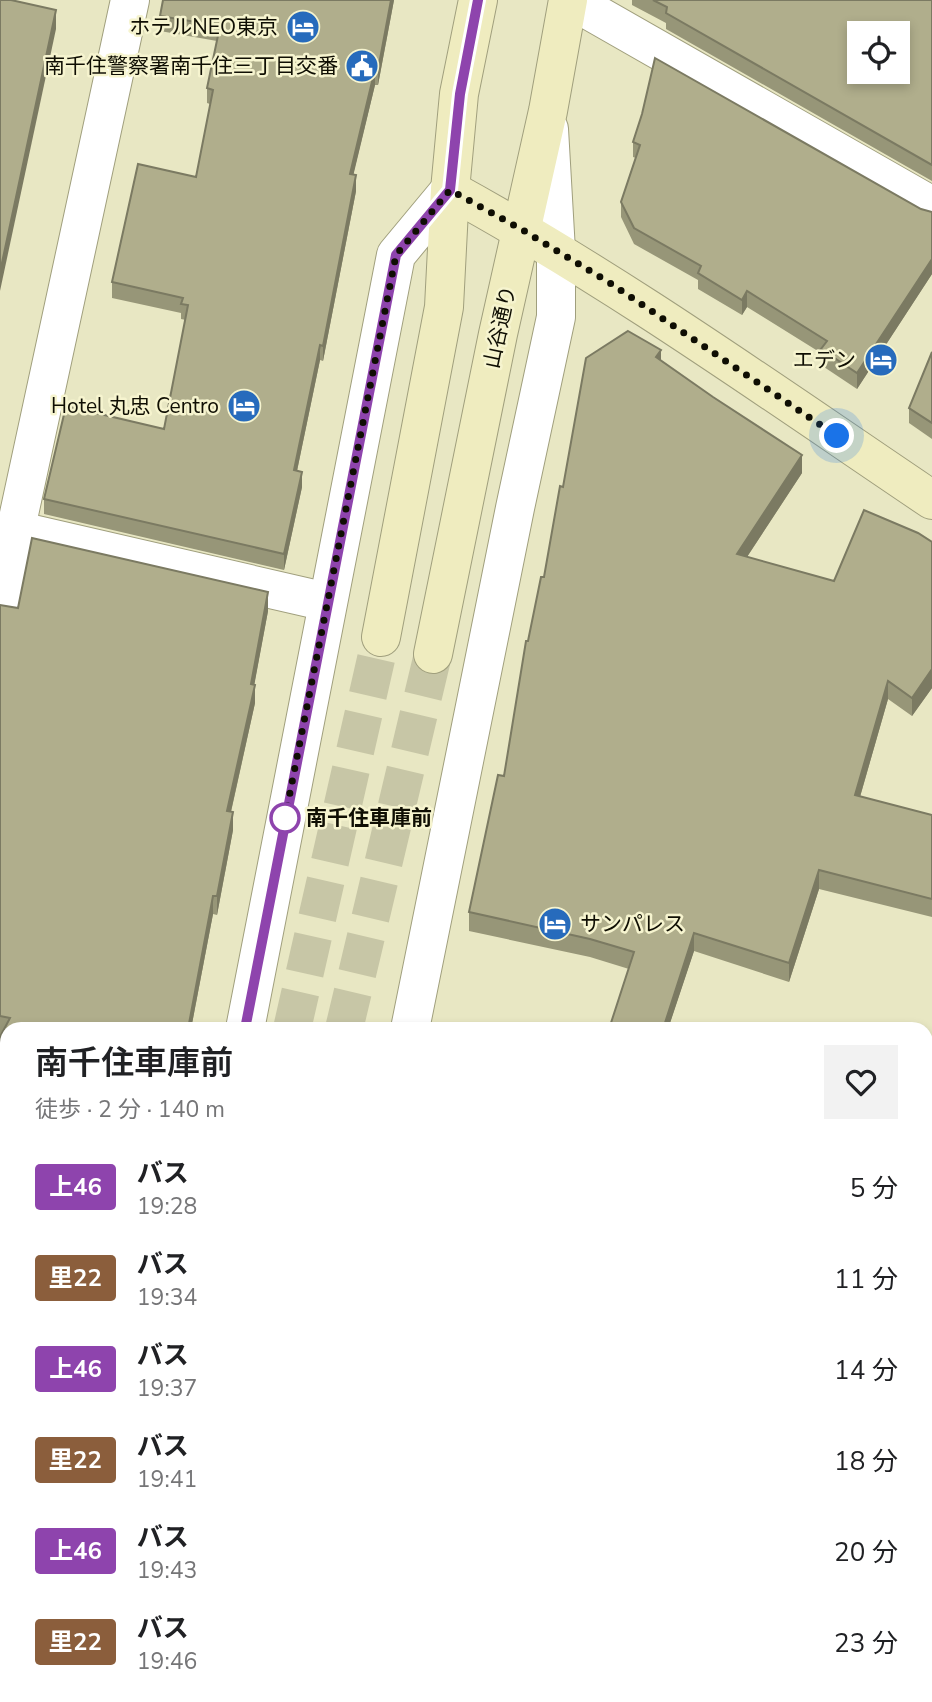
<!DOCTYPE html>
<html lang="ja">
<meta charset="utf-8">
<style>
body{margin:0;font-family:"Nunito Sans","Noto Sans JP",sans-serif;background:#f2f2f2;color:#202124;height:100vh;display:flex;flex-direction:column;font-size:26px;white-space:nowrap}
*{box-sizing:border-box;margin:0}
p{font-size:23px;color:#757577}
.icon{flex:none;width:38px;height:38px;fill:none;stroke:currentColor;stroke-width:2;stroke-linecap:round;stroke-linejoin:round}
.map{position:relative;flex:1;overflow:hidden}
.sheet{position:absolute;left:0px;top:1022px;width:933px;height:681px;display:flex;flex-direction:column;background:#fff;border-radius:21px 21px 0 0;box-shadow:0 4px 10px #0003}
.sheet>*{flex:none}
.badge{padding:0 14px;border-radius:5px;font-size:24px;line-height:46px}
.buttons{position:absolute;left:847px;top:21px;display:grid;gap:14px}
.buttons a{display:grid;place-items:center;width:63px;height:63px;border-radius:0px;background:#fff;box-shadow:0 4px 10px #0003;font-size:35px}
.you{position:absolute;width:35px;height:35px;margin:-18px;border:5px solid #fff;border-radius:50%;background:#1a73e8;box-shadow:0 0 0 10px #1a73e833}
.map>.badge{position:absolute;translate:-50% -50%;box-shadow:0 0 0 4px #fff}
.round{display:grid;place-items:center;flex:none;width:74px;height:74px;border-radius:0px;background:#f2f2f2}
.headline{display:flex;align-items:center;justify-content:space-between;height:119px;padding:0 35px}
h1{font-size:33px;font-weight:600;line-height:52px}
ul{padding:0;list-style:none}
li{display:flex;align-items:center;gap:21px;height:91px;padding:0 35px}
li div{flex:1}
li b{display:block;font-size:26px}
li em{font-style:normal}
li .badge{min-width:77px;font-weight:700;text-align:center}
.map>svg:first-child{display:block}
.green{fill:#d5d29d}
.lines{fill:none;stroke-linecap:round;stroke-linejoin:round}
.secondary-tunnel{stroke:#c7c6a6;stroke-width:38;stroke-dasharray:38 19;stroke-linecap:butt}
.street-casing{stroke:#a09f7d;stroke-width:40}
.secondary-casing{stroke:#a09f7d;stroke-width:40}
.street{stroke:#fff;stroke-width:38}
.secondary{stroke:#efecbf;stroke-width:38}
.rail{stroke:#72715b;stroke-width:5;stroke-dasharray:9 9;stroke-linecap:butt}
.wall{fill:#979678}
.shaded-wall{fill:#7b7a62}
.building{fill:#b0ae8c;stroke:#7b7a62;stroke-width:2;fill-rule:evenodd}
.line-casing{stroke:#fff;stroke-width:16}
.line{stroke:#8e44ad;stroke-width:10}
.walk{stroke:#0f0e03;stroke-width:7;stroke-dasharray:0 12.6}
.stop-dot{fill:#fff;stroke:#8e44ad;stroke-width:3.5}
.labels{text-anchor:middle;stroke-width:5;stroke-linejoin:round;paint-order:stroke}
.poi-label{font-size:21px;fill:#0f0e03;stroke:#f6f4cf;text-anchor:end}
.street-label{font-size:21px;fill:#0f0e03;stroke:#f6f4cf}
.stop-label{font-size:21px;font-weight:bold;fill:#0f0e03;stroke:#f6f4cf;text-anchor:start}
</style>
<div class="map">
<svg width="932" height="1702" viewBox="0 0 932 1702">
<rect width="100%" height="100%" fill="#e8e7c3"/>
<polygon class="green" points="926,1674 932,1676 932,1702 650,1702 651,1698 643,1696 926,1696"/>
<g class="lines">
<g class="secondary-tunnel">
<polyline points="292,1029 381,637"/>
<polyline points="344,1029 433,654"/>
<polyline points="114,1702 116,1696"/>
<polyline points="165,1702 167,1696"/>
</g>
<defs>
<g id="street">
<polyline points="571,0 932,206"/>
<polyline points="15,530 327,602"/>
<polyline points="0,602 130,0"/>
<polyline points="245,1029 396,255 450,190"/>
<polyline points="410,1029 515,508 556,317 556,251 549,129"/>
<polyline points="0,1168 7,1173"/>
<polyline points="926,1434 932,1435"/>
<polyline points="205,1696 221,1702"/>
<polyline points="55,1702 57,1696"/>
</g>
<g id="secondary">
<path d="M450,190C618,282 773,393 932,500"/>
<polyline points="381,637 444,307 450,190 459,94 478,0"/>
<polyline points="433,654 498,334 548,111 568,0"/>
</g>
</defs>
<use href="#street" class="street-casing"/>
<use href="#secondary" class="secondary-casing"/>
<use href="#street" class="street"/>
<use href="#secondary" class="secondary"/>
<g class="rail">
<polyline points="926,1540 932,1539"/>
<polyline points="926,1577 932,1576"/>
<polyline points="53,1702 67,1696"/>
</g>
</g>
<g class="wall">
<polygon points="394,0 378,85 375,85 353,175 356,191 323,361 320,360 297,471 302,487 284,570 44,514 44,499 164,429 186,320 181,319 181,313 112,298 112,282 196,177 210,104 207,103 207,88 217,41 160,31 160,16"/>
<polygon points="632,0 932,0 932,181 666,29 666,23 632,5"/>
<polygon points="633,142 932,212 932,274 857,389 821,365 821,353 747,307 742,315 698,289 698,280 634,244 621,217 621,202 636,158 633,157"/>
<polygon points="932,352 932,439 909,423 909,408"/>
<polygon points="661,360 802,473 747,557 834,581 932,542 932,688 912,716 888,699 860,797 932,815 932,917 819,889 789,982 694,951 668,1029 609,1029 629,969 590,957 469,931 469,912 504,776 528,641 544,577 563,487"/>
<polygon points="0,605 18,608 268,611 254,685 255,703 231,812 233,830 217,915 213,914 191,1029 7,1029 7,1147 0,1143 0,1037 1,1035 0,1035"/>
<polygon points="926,1210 932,1212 932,1347 926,1346"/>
</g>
<g class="shaded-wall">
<polygon points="391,0 394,0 378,85 378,70"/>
<polygon points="56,10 56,29 0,291 0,272"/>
<polygon points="375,69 375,85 350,189 350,174"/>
<polygon points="356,175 356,191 323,361 323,346"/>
<polygon points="932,259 932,274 857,389 857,373"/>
<polygon points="747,291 747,307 742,315 742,300"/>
<polygon points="320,345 320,360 294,485 294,470"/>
<polygon points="661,350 661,369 656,357"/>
<polygon points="802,455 802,473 737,572 737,554"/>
<polygon points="302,472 302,487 284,570 284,554"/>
<polygon points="268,592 268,611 253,692 255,685 255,703 227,829 227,811"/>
<polygon points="932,669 932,688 912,716 912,698"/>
<polygon points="888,681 888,699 855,814 855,795"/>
<polygon points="233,812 233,830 217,915 217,896"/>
<polygon points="819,870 819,889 789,982 789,963"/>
<polygon points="213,896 213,914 191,1029 188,1029"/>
<polygon points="694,933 694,951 668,1029 663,1029"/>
<polygon points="103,1696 112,1696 112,1702 90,1702"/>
</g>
<g class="building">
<polygon points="0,0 11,0 56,10 0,272"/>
<polygon points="163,0 391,0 378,70 375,69 350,174 356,175 323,346 320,345 294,470 302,472 284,554 44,499 66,406 164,429 188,305 181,304 183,298 112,282 138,164 196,177 213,90 207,88 220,26 160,16"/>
<path d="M653,0H932V165L666,13L667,7ZM859,33H898V72H859Z"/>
<polygon points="655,58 921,209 932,212 932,259 857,373 821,349 827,341 747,291 742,300 698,273 701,266 634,228 621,202 640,145 633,142 642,114"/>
<polygon points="628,331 661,350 656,357 713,397 802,455 737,554 834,581 864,510 918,533 932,542 932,669 912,698 888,681 855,795 932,815 932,899 819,870 789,963 694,933 663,1029 609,1029 634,952 590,939 469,912 498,775 504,776 526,641 528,641 541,577 544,577 560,486 563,487 586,358"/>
<polygon points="932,352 932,423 909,408"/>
<polygon points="32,538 268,592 251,684 255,685 227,811 233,812 217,896 213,896 188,1029 7,1029 7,1128 0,1124 0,1037 10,1018 0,1016 0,605 18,608"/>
<polygon points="926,1210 932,1212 932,1323 926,1322"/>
<polygon points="7,1543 7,1696 42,1696 47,1699 59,1700 68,1696 103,1696 90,1702 0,1702 0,1545"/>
<polygon points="451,1696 511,1696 526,1702 449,1702"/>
</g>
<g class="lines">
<defs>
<polyline id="line" points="245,1029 396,255 450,190 460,94 478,0"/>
</defs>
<use href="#line" class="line-casing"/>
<use href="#line" class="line"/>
<polyline class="walk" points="285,818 396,255 450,190 521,229 610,283 837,436"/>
</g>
<defs>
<symbol id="hotel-disc" viewBox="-11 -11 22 22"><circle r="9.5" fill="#276bbc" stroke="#f6f4cf"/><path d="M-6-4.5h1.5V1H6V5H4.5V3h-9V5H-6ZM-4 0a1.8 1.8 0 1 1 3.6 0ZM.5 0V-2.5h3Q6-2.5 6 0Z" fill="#fff"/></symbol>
<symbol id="civic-disc" viewBox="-11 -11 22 22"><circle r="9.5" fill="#276bbc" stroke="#f6f4cf"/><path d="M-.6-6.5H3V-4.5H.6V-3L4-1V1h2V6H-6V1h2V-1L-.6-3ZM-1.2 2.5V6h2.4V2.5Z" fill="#fff"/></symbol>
</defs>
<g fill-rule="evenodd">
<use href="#hotel-disc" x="284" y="8" width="38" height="38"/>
<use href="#civic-disc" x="343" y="47" width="38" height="38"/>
<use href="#hotel-disc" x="862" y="341" width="38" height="38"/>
<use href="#hotel-disc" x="225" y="387" width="38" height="38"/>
<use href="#hotel-disc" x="536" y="905" width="38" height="38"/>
</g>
<circle class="stop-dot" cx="285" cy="818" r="14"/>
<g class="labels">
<g class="poi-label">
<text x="278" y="34">ホテルNEO東京</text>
<text x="338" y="73">南千住警察署南千住三丁目交番</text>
<text x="856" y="367">エデン</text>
<text x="219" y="413">Hotel 丸忠 Centro</text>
<text x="580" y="931" text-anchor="start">サンパレス</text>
</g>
<g class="street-label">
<text transform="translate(500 327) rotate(-78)" y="7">山谷通り</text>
</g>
<g class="stop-label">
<text x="306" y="825">南千住車庫前</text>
</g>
</g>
</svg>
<div class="buttons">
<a><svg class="icon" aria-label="locate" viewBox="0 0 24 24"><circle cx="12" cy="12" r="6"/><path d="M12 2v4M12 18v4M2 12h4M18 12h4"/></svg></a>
</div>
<div class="you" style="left:837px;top:436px"></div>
<section class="sheet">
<div class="headline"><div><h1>南千住車庫前</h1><p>徒歩 · 2 分 · 140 m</p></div><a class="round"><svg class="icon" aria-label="heart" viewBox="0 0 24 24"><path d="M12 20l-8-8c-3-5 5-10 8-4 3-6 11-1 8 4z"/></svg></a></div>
<ul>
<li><span class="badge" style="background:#8e44ad;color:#fff">上46</span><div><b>バス</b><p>19:28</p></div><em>5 分</em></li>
<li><span class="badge" style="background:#8b5e3c;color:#fff">里22</span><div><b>バス</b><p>19:34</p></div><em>11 分</em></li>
<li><span class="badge" style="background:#8e44ad;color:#fff">上46</span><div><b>バス</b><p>19:37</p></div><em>14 分</em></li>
<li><span class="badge" style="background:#8b5e3c;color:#fff">里22</span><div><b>バス</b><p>19:41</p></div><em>18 分</em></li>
<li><span class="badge" style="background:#8e44ad;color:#fff">上46</span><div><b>バス</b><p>19:43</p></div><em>20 分</em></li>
<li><span class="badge" style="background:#8b5e3c;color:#fff">里22</span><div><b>バス</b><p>19:46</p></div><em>23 分</em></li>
</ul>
</section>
</div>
